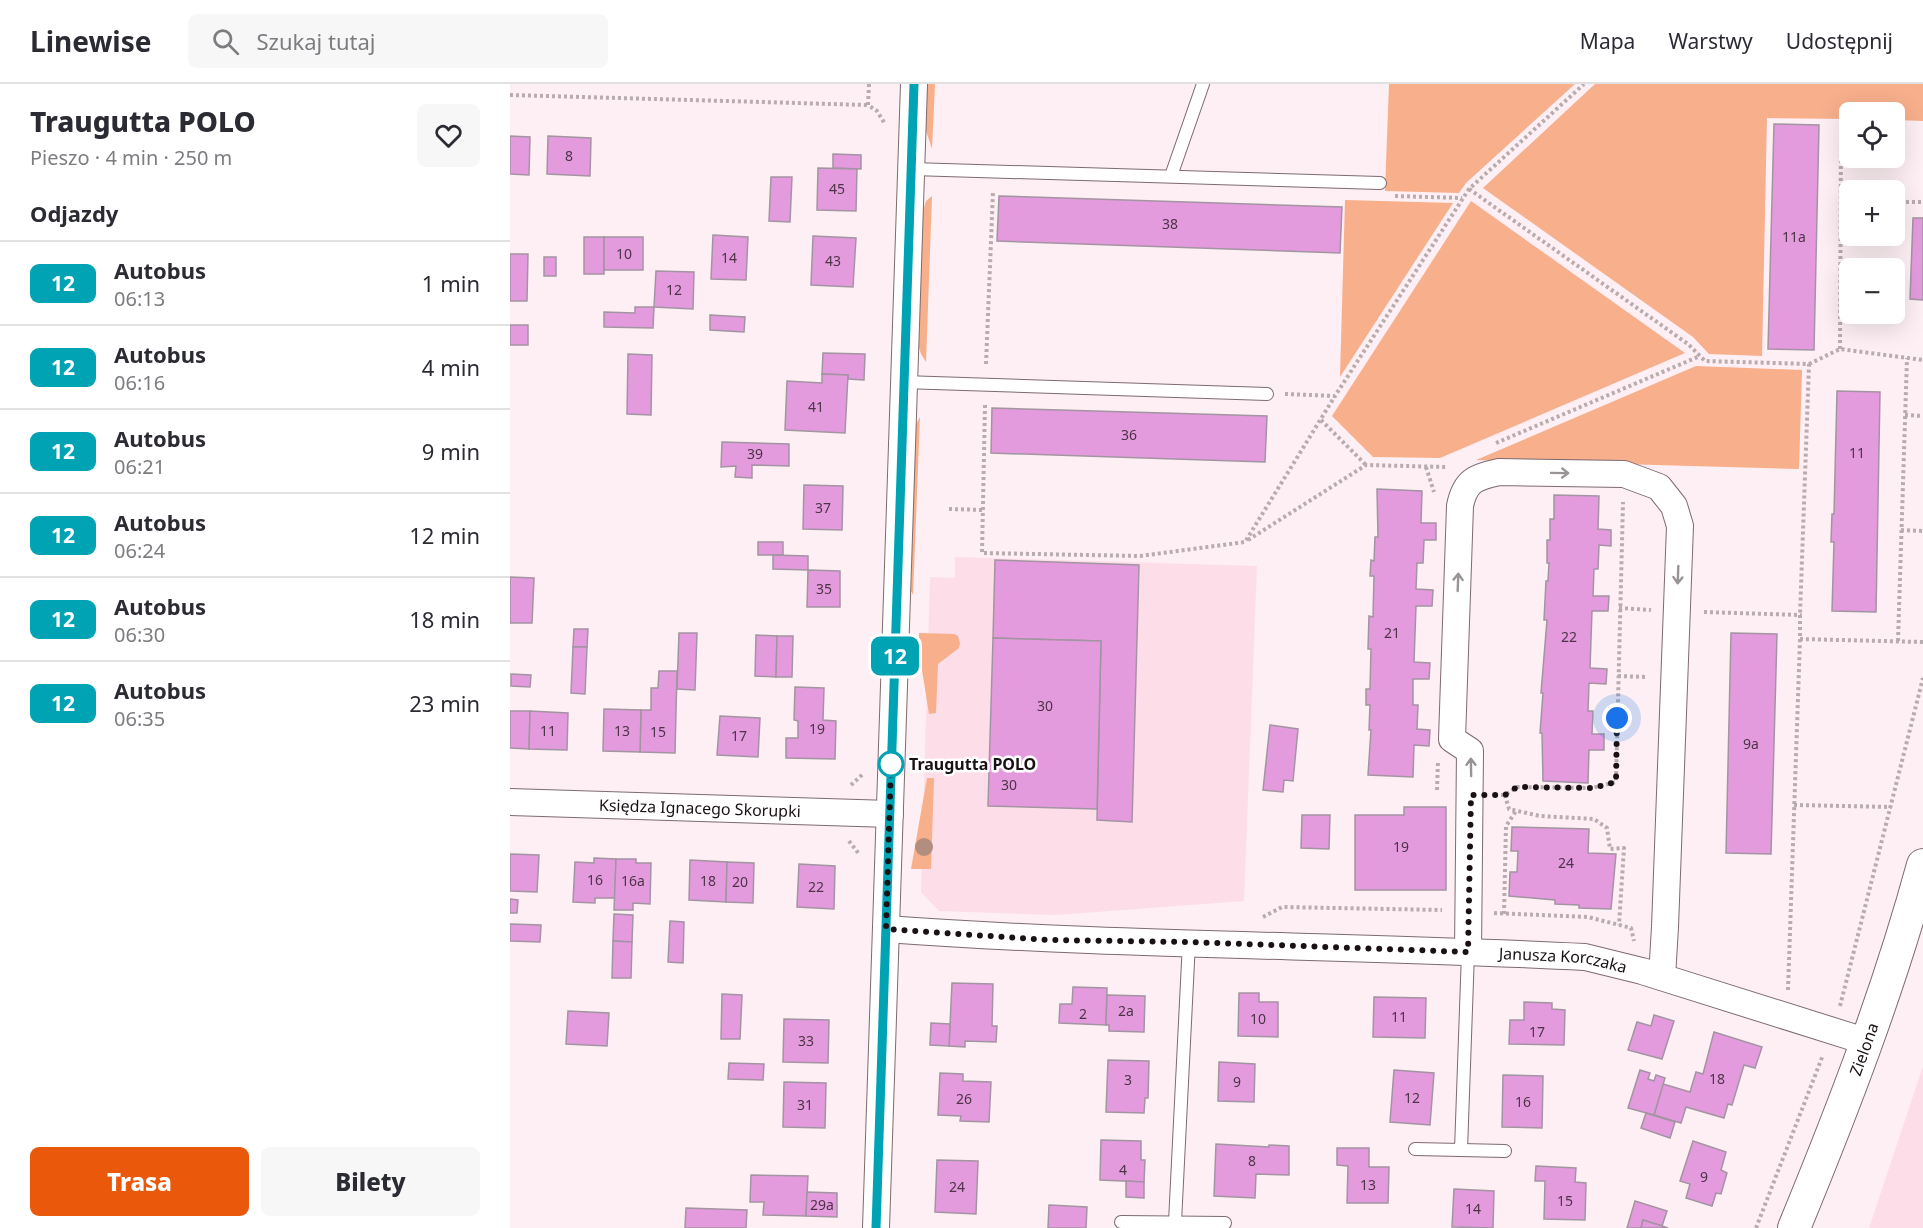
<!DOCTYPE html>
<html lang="pl">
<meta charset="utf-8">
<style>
body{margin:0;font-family:"Noto Sans",sans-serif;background:#f7f7f7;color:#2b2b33;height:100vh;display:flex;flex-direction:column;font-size:22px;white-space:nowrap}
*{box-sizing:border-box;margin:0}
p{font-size:20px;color:#7c7c81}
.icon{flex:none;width:33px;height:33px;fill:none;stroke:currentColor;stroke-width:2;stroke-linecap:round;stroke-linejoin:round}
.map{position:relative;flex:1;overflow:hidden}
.sheet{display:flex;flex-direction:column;background:#fff;width:510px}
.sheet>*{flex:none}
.badge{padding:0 12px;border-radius:9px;font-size:21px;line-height:39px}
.fabs{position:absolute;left:1329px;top:18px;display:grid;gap:12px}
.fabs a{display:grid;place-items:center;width:66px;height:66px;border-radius:9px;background:#fff;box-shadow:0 6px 24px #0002;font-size:30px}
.you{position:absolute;width:30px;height:30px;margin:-15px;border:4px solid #fff;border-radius:50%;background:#1a73e8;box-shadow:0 0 0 9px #1a73e833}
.map>.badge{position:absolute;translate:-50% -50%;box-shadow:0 0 0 3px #fff}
h2{padding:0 30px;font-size:22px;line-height:54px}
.round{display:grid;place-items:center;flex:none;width:63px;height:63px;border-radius:9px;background:#f7f7f7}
.summary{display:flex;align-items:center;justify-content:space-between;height:102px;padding:0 30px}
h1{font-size:28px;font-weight:800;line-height:45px}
.button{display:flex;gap:12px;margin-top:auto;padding:12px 30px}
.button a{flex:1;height:69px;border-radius:9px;background:#ea580c;color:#fff;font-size:24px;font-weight:800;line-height:69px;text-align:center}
.button a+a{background:#f7f7f7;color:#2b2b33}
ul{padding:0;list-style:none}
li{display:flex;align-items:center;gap:18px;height:84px;padding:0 30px;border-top:2px solid #e1e1e2}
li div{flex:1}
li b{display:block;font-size:22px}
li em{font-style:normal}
li .badge{min-width:66px;font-weight:700;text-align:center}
header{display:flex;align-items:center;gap:36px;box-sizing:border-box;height:84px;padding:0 30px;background:#fff;border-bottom:2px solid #e1e1e2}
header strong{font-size:28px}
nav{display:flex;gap:33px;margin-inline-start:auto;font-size:21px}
.search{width:420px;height:54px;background:#f7f7f7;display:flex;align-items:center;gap:15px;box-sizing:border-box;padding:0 21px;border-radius:9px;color:#7c7c81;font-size:22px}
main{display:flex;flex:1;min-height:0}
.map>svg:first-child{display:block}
.built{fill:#fddee8}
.green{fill:#f7af8c}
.building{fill:#e49bde;stroke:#a394a2;stroke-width:1.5}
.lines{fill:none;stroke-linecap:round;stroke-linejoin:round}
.service-casing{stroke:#7e6a71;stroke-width:14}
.minor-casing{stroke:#7e6a71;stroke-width:28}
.tertiary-casing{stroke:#7e6a71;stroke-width:34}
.path{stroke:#b8acaf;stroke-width:4;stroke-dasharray:3 3;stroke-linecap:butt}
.service{stroke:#fff;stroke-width:12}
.minor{stroke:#fff;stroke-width:26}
.tertiary{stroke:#fff;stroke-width:32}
.tree{fill:#b38d7e}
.oneway{stroke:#989495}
.line-casing{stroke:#fff;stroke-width:14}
.line{stroke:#00a3b4;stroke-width:9}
.walk{stroke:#191114;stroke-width:6;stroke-dasharray:0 10.8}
.stop-dot{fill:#fff;stroke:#00a3b4;stroke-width:3}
.labels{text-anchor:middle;stroke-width:5;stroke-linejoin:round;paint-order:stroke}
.number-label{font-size:14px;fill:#4c3446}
.stop-label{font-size:16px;font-weight:bold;fill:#191114;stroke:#fff;text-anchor:start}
.street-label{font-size:16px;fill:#191114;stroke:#fff}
</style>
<header>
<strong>Linewise</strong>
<div class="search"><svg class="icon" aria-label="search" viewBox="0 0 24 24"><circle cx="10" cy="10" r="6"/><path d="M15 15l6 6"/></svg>Szukaj tutaj</div>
<nav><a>Mapa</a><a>Warstwy</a><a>Udostępnij</a></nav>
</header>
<main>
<section class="sheet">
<div class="summary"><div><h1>Traugutta POLO</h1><p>Pieszo · 4 min · 250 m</p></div><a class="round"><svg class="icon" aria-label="heart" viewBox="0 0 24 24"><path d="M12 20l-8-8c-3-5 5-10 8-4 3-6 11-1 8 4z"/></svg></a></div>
<h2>Odjazdy</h2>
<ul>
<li><span class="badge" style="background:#00a3b4;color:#fff">12</span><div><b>Autobus</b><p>06:13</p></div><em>1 min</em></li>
<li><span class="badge" style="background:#00a3b4;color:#fff">12</span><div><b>Autobus</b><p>06:16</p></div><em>4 min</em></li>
<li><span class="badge" style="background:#00a3b4;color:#fff">12</span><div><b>Autobus</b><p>06:21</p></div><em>9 min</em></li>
<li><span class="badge" style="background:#00a3b4;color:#fff">12</span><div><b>Autobus</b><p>06:24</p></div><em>12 min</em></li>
<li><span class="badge" style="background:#00a3b4;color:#fff">12</span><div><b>Autobus</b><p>06:30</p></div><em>18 min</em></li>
<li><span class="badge" style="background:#00a3b4;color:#fff">12</span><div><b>Autobus</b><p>06:35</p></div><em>23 min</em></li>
</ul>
<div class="button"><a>Trasa</a><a>Bilety</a></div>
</section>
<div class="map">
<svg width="1413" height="1144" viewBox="0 0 1413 1144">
<rect width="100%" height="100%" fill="#fdeff3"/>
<g class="built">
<polygon points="445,473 747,482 734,817 546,831 429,827 411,808 420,493 445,494"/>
<polygon points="1413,982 1413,1144 1359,1144"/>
</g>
<g class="green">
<polygon points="417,0 425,0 422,65 415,44"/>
<polygon points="879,0 1065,0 956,99 949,109 875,107"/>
<polygon points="1085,0 1413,0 1413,37 1385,36 1384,28 1340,28 1339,35 1257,34 1252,272 1199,270 1183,253 973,104"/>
<polygon points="422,112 416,278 411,270 408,260 413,127 416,117"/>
<polygon points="835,116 943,119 830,293"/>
<polygon points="961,117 1175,269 930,374 863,373 822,332"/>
<polygon points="1186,282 1292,286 1289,385 966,376"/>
<polygon points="410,333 403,511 401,507 405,342"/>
<polygon points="409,549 444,550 448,552 450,559 449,564 428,580 426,629 419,630 409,567"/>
<polygon points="417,694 424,694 421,785 401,785"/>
</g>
<g class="building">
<polygon points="1264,40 1309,41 1304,266 1258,265"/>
<polygon points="0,52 20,53 19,91 0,90"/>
<polygon points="38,52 81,54 80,92 37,90"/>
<polygon points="323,70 351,71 351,85 323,84"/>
<polygon points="308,84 347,85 346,127 307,126"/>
<polygon points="261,93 282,93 280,138 259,137"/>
<polygon points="489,112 832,123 830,169 487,157"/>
<polygon points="1403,134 1413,134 1413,216 1400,215"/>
<polygon points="203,151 238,153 236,196 201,195"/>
<polygon points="303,152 346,154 343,203 301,201"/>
<rect x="74" y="153" width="20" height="37"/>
<rect x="94" y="153" width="39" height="33"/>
<polygon points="0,170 18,170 17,217 0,217"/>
<rect x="34" y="173" width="12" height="19"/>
<polygon points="146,187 184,188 183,225 144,223"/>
<polygon points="125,223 144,223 143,244 94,243 94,228 125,229"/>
<polygon points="200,231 235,233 234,248 200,246"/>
<rect x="0" y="241" width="18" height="20"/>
<polygon points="313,269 355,270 354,296 338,295 338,291 312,290"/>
<polygon points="118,270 142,271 141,331 117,330"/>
<polygon points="312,290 338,291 335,349 275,346 277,297 312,299"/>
<polygon points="1327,307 1370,308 1366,528 1322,527 1324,458 1321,458 1322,430 1324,430"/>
<polygon points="482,324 757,332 755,378 481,369"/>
<polygon points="212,358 279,360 279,382 242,381 242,394 225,393 226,382 211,383"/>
<polygon points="294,401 333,402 332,446 293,445"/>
<polygon points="867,405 912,407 911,439 926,439 926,456 914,456 913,479 907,479 906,505 923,506 922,522 906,522 904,578 920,579 919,595 903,595 903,621 908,621 907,645 920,646 919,662 904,661 903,693 858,691 861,646 859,646 860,621 856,621 856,605 860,605 861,565 858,565 859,532 863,533 864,492 860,492 861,476 864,477 865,453 868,453"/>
<polygon points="1044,411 1089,412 1088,445 1101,446 1101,462 1089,461 1088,485 1084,485 1083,512 1099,512 1098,527 1082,527 1080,584 1097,585 1096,600 1079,599 1078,627 1083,627 1082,650 1094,650 1094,666 1079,666 1078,699 1033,697 1032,649 1030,649 1033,609 1031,609 1037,536 1034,536 1036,497 1038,497 1039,479 1037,479 1037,456 1040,456 1040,435 1044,435"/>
<rect x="248" y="458" width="25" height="13"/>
<polygon points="263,471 298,472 298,486 263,485"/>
<polygon points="485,476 629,481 622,738 587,736 591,557 483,554"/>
<polygon points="298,486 330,487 330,523 297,523"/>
<polygon points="0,493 24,494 22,539 0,539"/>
<polygon points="64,545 78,545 77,563 63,563"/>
<polygon points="169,549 187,549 185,606 167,605"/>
<polygon points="1221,549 1267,550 1261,770 1216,769"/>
<polygon points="246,551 267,552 266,593 245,592"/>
<polygon points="267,552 283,552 282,593 266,593"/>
<polygon points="483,554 591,557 587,725 478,722"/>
<polygon points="63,563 77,563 75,610 61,609"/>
<polygon points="149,587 167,587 165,669 130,668 131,626 141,626 141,604 148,604"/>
<polygon points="1,590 21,591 20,603 1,602"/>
<polygon points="285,603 314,604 313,636 326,637 325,675 276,674 276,654 288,654 288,637 284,636"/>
<polygon points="94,625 131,626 130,668 93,667"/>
<polygon points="0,627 20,627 19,665 0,664"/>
<polygon points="20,627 58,629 57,666 19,665"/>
<polygon points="210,632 250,634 248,673 207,671"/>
<polygon points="760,641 788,645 783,697 774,696 773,708 753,706"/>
<polygon points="894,723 936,723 936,806 845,806 845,731 894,731"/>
<polygon points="792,731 820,731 819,765 791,764"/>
<polygon points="1002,743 1079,745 1078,769 1106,770 1101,825 1069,824 1069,821 1045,820 1045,816 999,812 1000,788 1007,788 1008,767 1001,767"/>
<polygon points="0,770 29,771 27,808 0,807"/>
<polygon points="84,774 106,775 105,814 85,814 85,819 63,818 65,778 84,779"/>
<polygon points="106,775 126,775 126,779 141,779 140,820 123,819 123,826 104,826"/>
<polygon points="180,776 217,778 216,818 179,816"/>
<polygon points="217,778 244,779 243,819 216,818"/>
<polygon points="289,780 325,782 324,825 287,823"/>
<polygon points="0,815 8,816 7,829 0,829"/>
<polygon points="104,830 123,831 122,858 103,857"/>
<polygon points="160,837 174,838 173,879 158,878"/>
<polygon points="0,840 31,841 30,858 0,857"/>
<polygon points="103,857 122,858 121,894 102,894"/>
<polygon points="442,899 483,900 482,942 487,942 486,958 455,957 455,963 439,962"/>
<polygon points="563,903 597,904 596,941 549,939 550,920 562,920"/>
<polygon points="729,909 749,909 749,918 768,918 768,953 728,952"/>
<polygon points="212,910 232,911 230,955 211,955"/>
<polygon points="597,911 635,912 634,948 599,947 599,941 596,941"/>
<polygon points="864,913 916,914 915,954 863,953"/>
<polygon points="1014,918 1042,919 1042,925 1055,926 1054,961 999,960 1000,936 1014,936"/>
<polygon points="58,927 99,929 97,962 56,960"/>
<polygon points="1144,931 1164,937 1152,975 1118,966 1127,938 1141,942"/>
<polygon points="274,935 319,936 318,979 273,978"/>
<polygon points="421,939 440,940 439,962 420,961"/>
<polygon points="1204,948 1252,963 1245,984 1234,981 1222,1021 1218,1020 1214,1034 1176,1023 1171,1039 1144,1031 1153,1000 1180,1008 1186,988 1193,990"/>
<polygon points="598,976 639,977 638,1014 635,1014 634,1029 596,1028"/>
<polygon points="709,978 745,980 744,1018 708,1017"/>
<polygon points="219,979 254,980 253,996 218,995"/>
<polygon points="884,986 924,989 920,1041 880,1038"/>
<polygon points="1130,986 1140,989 1138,995 1144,997 1146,991 1155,994 1144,1031 1118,1024"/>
<polygon points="430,989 453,990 453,997 481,998 479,1038 450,1037 451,1032 428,1031"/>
<polygon points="993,991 1033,992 1032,1044 992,1043"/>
<polygon points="274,998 316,999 315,1044 273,1043"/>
<polygon points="1136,1029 1165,1038 1160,1054 1131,1044"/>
<polygon points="591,1056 631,1057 631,1076 635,1076 634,1098 590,1096"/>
<polygon points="1183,1057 1216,1068 1211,1086 1217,1089 1211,1110 1206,1109 1202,1122 1176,1114 1180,1100 1170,1097"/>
<polygon points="706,1060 759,1063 759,1061 779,1062 779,1091 746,1090 745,1114 704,1112"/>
<polygon points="827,1064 859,1064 859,1083 879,1083 878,1119 837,1119 838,1082 827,1081"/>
<polygon points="427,1076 468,1077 466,1130 425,1128"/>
<polygon points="1026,1082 1066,1084 1065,1098 1076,1099 1075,1136 1034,1135 1035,1097 1025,1097"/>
<polygon points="241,1091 298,1092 296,1132 253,1131 254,1118 240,1118"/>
<polygon points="616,1097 634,1098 634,1114 616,1113"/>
<polygon points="944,1105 984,1107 983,1144 942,1143"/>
<polygon points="297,1108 327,1109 327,1133 296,1132"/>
<polygon points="1125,1117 1157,1127 1152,1142 1133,1136 1131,1144 1117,1144"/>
<polygon points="539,1121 577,1123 576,1144 538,1144"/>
<polygon points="176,1124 237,1126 236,1144 175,1144"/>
<polygon points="1133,1136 1152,1142 1158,1144 1131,1144"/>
</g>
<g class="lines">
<defs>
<g id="service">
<polyline points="402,85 870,99"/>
<polyline points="661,92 693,0"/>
<polyline points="393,298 757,310"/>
<polyline points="905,1065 951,1066 958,868"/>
<polyline points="951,1066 995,1067"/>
<polyline points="611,1138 715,1139"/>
<polyline points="665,1138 679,858"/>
</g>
<g id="minor">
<path id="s1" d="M0,718L380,730"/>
<path id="s2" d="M376,845C609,862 842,861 1075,873L1132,887L1358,958"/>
<path d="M958,868L960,667L942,655L950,422C955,397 965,393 989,388L1114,390L1149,403L1164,422L1170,442L1155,843L1152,893"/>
<polyline points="366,1144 404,0"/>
</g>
<g id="tertiary">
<path id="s3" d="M1284,1144C1333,1025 1379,906 1413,781"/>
</g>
</defs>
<use href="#service" class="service-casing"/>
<use href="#minor" class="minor-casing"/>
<use href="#tertiary" class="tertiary-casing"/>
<g class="path">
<polyline points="359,0 358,21 367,27 375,40"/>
<polyline points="0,11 358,21"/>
<polyline points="959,105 1178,260 1195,277 1299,280 1290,531"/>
<polyline points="885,112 952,114"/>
<polyline points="1331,117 1340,117"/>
<polyline points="1384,118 1413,118"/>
<polyline points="1330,265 1331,49"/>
<polyline points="476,280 483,108"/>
<polyline points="1299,280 1330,265 1413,276"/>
<polyline points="775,310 825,312 959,105 1074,0"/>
<polyline points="475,321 472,469 630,472 735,458 825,312"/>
<polyline points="1395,331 1413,332"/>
<polyline points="811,336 856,381"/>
<polyline points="986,359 1190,272"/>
<polyline points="916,383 924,408"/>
<polyline points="439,425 473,426"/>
<polyline points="1391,446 1413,447"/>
<polyline points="738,456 856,381 936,383"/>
<polyline points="1109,524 1141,526"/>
<polyline points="1194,528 1290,531 1290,555 1413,558"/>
<polyline points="1388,557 1397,274"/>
<polyline points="1108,592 1137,593"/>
<polyline points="341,701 353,690"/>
<polyline points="927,706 928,677"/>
<polyline points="985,711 995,711 1007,703 1082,704 1106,698 1113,418"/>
<polyline points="995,711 999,725 1030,732 1084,735 1097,744 1100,765 1114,764 1109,841"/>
<polyline points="1284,721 1381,723"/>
<polyline points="339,757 349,770"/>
<polyline points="984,829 1078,833 1121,844 1124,857"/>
<polyline points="994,830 996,742 1006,727"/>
<polyline points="753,833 772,823 932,826"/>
<polyline points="1278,906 1290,555"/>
<polyline points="1330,922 1413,594"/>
<polyline points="1246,1144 1313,971"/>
</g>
<use href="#service" class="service"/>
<use href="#minor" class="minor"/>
<use href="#tertiary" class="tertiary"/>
</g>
<circle class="tree" cx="414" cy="763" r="9"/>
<defs><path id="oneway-shaft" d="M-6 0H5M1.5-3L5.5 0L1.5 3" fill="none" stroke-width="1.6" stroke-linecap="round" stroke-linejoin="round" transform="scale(1.5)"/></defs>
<g class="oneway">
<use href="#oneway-shaft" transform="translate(1050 389) rotate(1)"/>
<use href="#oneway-shaft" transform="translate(1168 491) rotate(92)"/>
<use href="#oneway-shaft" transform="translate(948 498) rotate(-88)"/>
<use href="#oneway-shaft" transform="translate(961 683) rotate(-91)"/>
</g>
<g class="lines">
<defs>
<polyline id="line" points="366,1144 404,0"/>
</defs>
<use href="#line" class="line-casing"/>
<use href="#line" class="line"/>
<polyline class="walk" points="381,680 376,845 538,856 679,858 958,868 961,711 995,711 1007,703 1082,704 1106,698 1107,634"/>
</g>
<circle class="stop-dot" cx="381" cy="680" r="12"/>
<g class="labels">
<g class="number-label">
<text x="59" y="77">8</text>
<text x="327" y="110">45</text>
<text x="660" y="145">38</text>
<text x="1284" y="158">11a</text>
<text x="114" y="175">10</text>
<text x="219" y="179">14</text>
<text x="323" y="182">43</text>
<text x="164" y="211">12</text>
<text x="306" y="328">41</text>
<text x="619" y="356">36</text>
<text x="1347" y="374">11</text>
<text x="245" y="375">39</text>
<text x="313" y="429">37</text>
<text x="314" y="510">35</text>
<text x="882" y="554">21</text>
<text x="1059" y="558">22</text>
<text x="535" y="627">30</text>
<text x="307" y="650">19</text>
<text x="38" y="652">11</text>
<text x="112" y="652">13</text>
<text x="148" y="653">15</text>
<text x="229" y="657">17</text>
<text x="1241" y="665">9a</text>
<text x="499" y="706">30</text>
<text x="891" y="768">19</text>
<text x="1056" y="784">24</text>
<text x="85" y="801">16</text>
<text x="123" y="802">16a</text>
<text x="198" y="802">18</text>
<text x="230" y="803">20</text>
<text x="306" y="808">22</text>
<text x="616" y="932">2a</text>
<text x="573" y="935">2</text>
<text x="889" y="938">11</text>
<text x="748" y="940">10</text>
<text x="1027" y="953">17</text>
<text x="296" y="962">33</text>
<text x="1207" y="1000">18</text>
<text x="618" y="1001">3</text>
<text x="727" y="1003">9</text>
<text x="902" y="1019">12</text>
<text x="454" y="1020">26</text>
<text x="1013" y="1023">16</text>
<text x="295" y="1026">31</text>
<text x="742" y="1082">8</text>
<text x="613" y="1091">4</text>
<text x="1194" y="1098">9</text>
<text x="858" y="1106">13</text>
<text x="447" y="1108">24</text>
<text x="1055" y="1122">15</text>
<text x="312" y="1126">29a</text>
<text x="963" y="1130">14</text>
</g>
<g class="stop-label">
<text x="399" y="686">Traugutta POLO</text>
</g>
<g class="street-label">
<text dy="6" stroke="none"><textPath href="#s1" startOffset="190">Księdza Ignacego Skorupki</textPath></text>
<text dy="6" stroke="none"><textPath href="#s2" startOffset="678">Janusza Korczaka</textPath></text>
<text dy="6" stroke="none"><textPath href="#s3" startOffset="192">Zielona</textPath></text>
</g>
</g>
</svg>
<div class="fabs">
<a><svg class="icon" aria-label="locate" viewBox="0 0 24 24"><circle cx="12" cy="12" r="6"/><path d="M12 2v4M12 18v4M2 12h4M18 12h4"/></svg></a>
<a>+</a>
<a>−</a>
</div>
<div class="you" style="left:1107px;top:634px"></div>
<b class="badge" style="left:385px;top:572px;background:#00a3b4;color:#fff">12</b>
</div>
</main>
